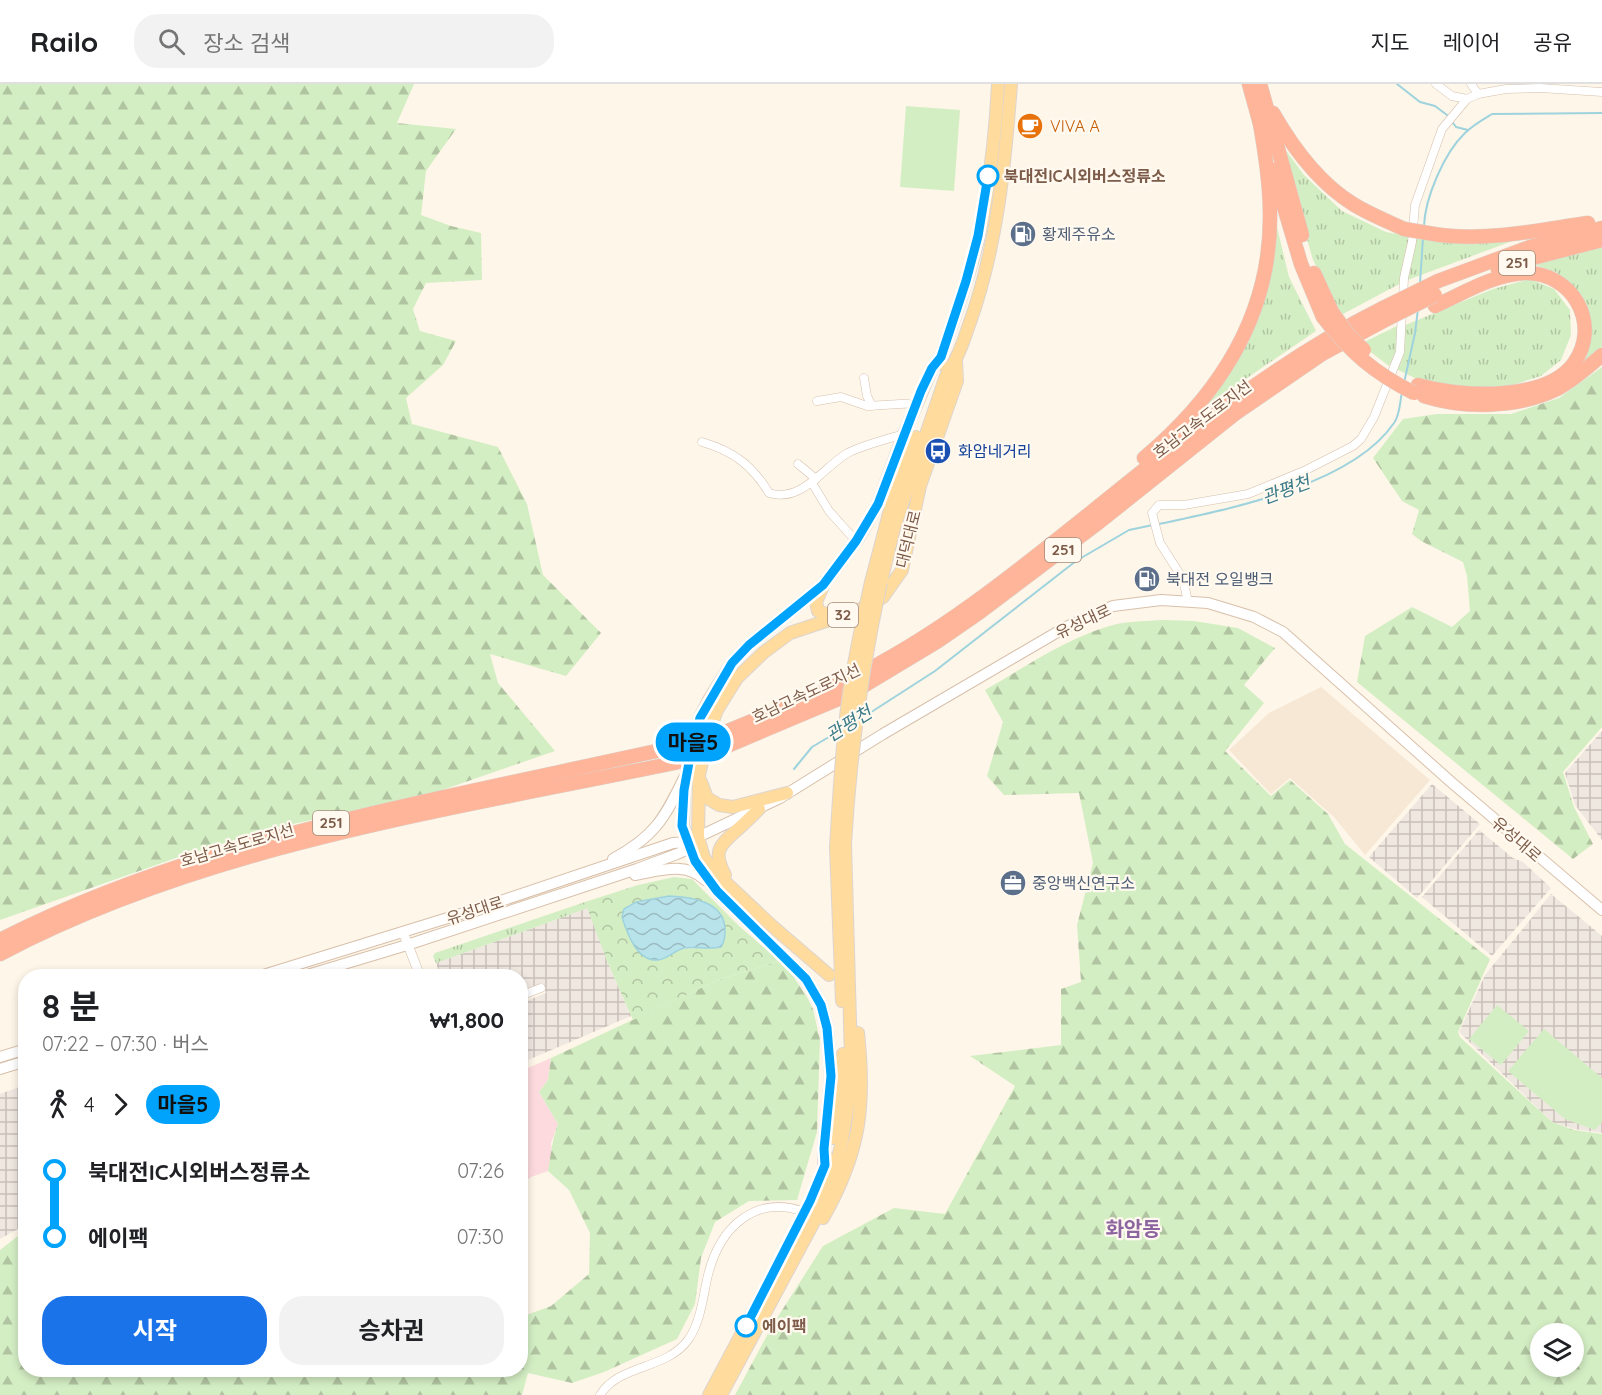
<!DOCTYPE html>
<html lang="ko">
<meta charset="utf-8">
<style>
body{margin:0;font-family:Quicksand,"Noto Sans KR",sans-serif;background:#f2f2f2;color:#202124;height:100vh;display:flex;flex-direction:column;font-size:22px;white-space:nowrap}
*{box-sizing:border-box;margin:0}
p{font-size:20px;color:#757577}
.icon{flex:none;width:33px;height:33px;fill:none;stroke:currentColor;stroke-width:2;stroke-linecap:round;stroke-linejoin:round}
.map{position:relative;flex:1;overflow:hidden}
.details{position:absolute;left:18px;top:885px;width:510px;height:408px;display:flex;flex-direction:column;background:#fff;border-radius:24px;box-shadow:0 3px 9px #0003}
.details>*{flex:none}
.badge{padding:0 12px;border-radius:20px;font-size:21px;line-height:39px}
.tools{position:absolute;left:1530px;top:1239px;display:grid;gap:12px}
.tools a{display:grid;place-items:center;width:54px;height:54px;border-radius:50%;background:#fff;box-shadow:0 3px 9px #0003;font-size:30px}
.map>.badge{position:absolute;translate:-50% -50%;box-shadow:0 0 0 3px #fff}
.legs{display:flex;align-items:center;gap:9px;height:66px;padding:0 24px;font-size:20px}
.legs p{margin-inline-start:auto}
.summary{display:flex;align-items:center;justify-content:space-between;height:102px;padding:0 24px}
h1{font-size:33px;font-weight:700;line-height:45px}
.action{display:flex;gap:12px;margin-top:auto;padding:12px 24px}
.action a{flex:1;height:69px;border-radius:24px;background:#1a73e8;color:#fff;font-size:24px;font-weight:700;line-height:69px;text-align:center}
.action a+a{background:#f2f2f2;color:#202124}
ul{padding:0 24px;list-style:none}
li{display:flex;align-items:center;gap:21px;height:66px;font-size:22px}
li i{display:grid;place-items:center;width:9px;height:100%;margin:0 8px;background:currentColor}
li i::after{content:'';width:15px;height:15px;margin:-8px;border:4px solid;border-radius:50%;background:#fff}
li p{margin-inline-start:auto}
li:first-child i{background:linear-gradient(#0000 50%,currentColor 0)}
li:last-child i{background:linear-gradient(currentColor 50%,#0000 0)}
header{display:flex;align-items:center;gap:36px;box-sizing:border-box;height:84px;padding:0 30px;background:#fff;border-bottom:2px solid #e0e0e0}
header strong{font-size:28px}
nav{display:flex;gap:33px;margin-inline-start:auto;font-size:21px}
.search{width:420px;height:54px;background:#f2f2f2;display:flex;align-items:center;gap:15px;box-sizing:border-box;padding:0 21px;border-radius:24px;color:#757577;font-size:22px}
.map>svg:first-child{display:block}
.residential{fill:#f7e8d5}
.industrial{fill:url(#industrial-grid)}
.medical{fill:#fddade}
.grass{fill:url(#grass-tufts)}
.forest{fill:url(#forest-firs);fill-rule:evenodd}
.park{fill:url(#park-crowns);fill-rule:evenodd}
.garden{fill:#d4eec4}
.water{fill:url(#water-waves);stroke:#9ed3de;stroke-width:1.5}
.lines{fill:none;stroke-linecap:round;stroke-linejoin:round}
.stream{stroke:#9ed3de;stroke-width:2}
.minor-casing{stroke:#d5bfae;stroke-width:9}
.tertiary-casing{stroke:#d5bfae;stroke-width:10}
.secondary-casing{stroke:#d8c0ab;stroke-width:12}
.primary-casing{stroke:#ddd4cf;stroke-width:14}
.motorway-casing{stroke:#ddd4cf;stroke-width:15}
.minor{stroke:#fff;stroke-width:8}
.tertiary{stroke:#fff;stroke-width:9}
.secondary{stroke:#fff;stroke-width:10}
.primary{stroke:#ffdc9e;stroke-width:12}
.motorway{stroke:#feb599;stroke-width:14}
.primary-bridge-casing{stroke:#ddd4cf;stroke-width:14;stroke-linecap:butt}
.motorway-bridge-casing{stroke:#ddd4cf;stroke-width:15;stroke-linecap:butt}
.primary-bridge{stroke:#ffdc9e;stroke-width:12}
.motorway-bridge{stroke:#feb599;stroke-width:14}
.line-1-casing{stroke:#fff;stroke-width:14}
.line-1{stroke:#00a3fb;stroke-width:9}
.stop-1-dot{fill:#fff;stroke:#00a3fb;stroke-width:3}
.labels{text-anchor:middle;stroke-width:4.5;stroke-linejoin:round;paint-order:stroke}
.shield{fill:#fff9f0;stroke:#a38a7a;stroke-width:1.5}
.shield-label{font-size:15px;font-weight:bold;fill:#7c5b48}
.food-label{font-size:16px;fill:#c56008;stroke:#fff9f0;text-anchor:start}
.stop-label{font-size:16px;font-weight:bold;fill:#7c5b48;stroke:#fff9f0;text-anchor:start}
.service-label{font-size:16px;fill:#4e5e75;stroke:#fff9f0;text-anchor:start}
.street-label{font-size:16px;fill:#7c5b48;stroke:#fff9f0}
.transit-label{font-size:16px;fill:#164399;stroke:#fff9f0;text-anchor:start}
.water-label{font-size:18px;font-style:italic;fill:#3c7c8a;stroke:#fff9f0}
.quarter-label{font-size:20px;font-weight:bold;fill:#8c649f;stroke:#fff9f0}
</style>
<header>
<strong>Railo</strong>
<div class="search"><svg class="icon" aria-label="search" viewBox="0 0 24 24"><circle cx="10" cy="10" r="6"/><path d="M15 15l6 6"/></svg>장소 검색</div>
<nav><a>지도</a><a>레이어</a><a>공유</a></nav>
</header>
<div class="map">
<svg width="1602" height="1311" viewBox="0 0 1602 1311">
<defs>
<pattern id="industrial-grid" width="8" height="8" patternUnits="userSpaceOnUse" patternTransform="scale(1.5)"><rect width="8" height="8" fill="#efe8e1"/><path d="M0 4h8M4 0v8" fill="none" stroke="#c7bfb8"/></pattern>
<pattern id="grass-tufts" width="24" height="20" patternUnits="userSpaceOnUse" patternTransform="scale(1.5)"><rect width="24" height="20" fill="#d4eec4"/><path d="M3 7l-1-3M5 7V3M7 7l1-3M15 17l-1-3M17 17v-4M19 17l1-3" fill="none" stroke="#b1c4a1"/></pattern>
<pattern id="forest-firs" width="22" height="20" patternUnits="userSpaceOnUse" patternTransform="scale(1.5)"><rect width="22" height="20" fill="#d4eec4"/><path d="M5 1l3.5 6h-7zM16 11l3.5 6h-7z" fill="#b1c4a1"/></pattern>
<pattern id="park-crowns" width="20" height="18" patternUnits="userSpaceOnUse" patternTransform="scale(1.5)"><rect width="20" height="18" fill="#d4eec4"/><path d="M2 6a3 3 0 1 1 6 0M12 15a3 3 0 1 1 6 0" fill="none" stroke="#b1c4a1"/></pattern>
<pattern id="water-waves" width="16" height="10" patternUnits="userSpaceOnUse" patternTransform="scale(1.5)"><rect width="16" height="10" fill="#b9e3eb"/><path d="M0 5q4-4 8 0t8 0" fill="none" stroke="#9bbbc0"/></pattern>
</defs>
<rect width="100%" height="100%" fill="#fef6e8"/>
<polygon class="residential" points="1321,603 1430,696 1365,771 1334,733 1290,694 1271,710 1229,666 1269,629"/>
<g class="industrial">
<polygon points="1602,647 1602,756 1575,721 1565,689"/>
<polygon points="1432,700 1480,740 1417,814 1369,773"/>
<polygon points="1479,746 1513,774 1523,778 1551,804 1492,872 1422,813"/>
<polygon points="1551,810 1602,852 1602,1049 1574,1045 1552,1038 1459,948 1485,891"/>
<polygon points="588,824 607,877 631,932 521,979 521,919 546,909 542,899 521,908 520,892 441,892 436,879"/>
<polygon points="25,1001 25,1141 0,1155 0,1010"/>
</g>
<polygon class="medical" points="551,974 548,996 539,1008 558,1040 551,1059 552,1068 548,1087 531,1093 521,1100 521,987"/>
<g class="grass">
<polygon points="1279,57 1304,91 1342,127 1386,148 1446,159 1515,156 1405,197 1341,231 1313,176"/>
<path d="M1276,139L1289,193L1316,247L1200,326C1219,302 1245,269 1255,240C1266,207 1271,173 1276,139Z"/>
<polygon points="1602,163 1602,263 1576,283 1587,252 1574,205 1556,188 1535,181"/>
<polygon points="1530,195 1554,205 1570,226 1571,251 1561,276 1541,292 1506,303 1475,306 1423,298 1396,285 1403,242 1493,205"/>
<polygon points="1399,241 1397,268 1389,282 1360,260"/>
<polygon points="585,818 588,824 436,879 433,872 435,869"/>
</g>
<g class="forest">
<polygon points="0,0 414,0 397,39 456,45 426,87 421,131 451,142 481,149 482,196 426,199 413,225 420,247 456,257 443,281 406,314 412,340 498,363 527,420 543,491 601,549 566,592 490,570 498,599 555,667 425,712 274,744 176,774 0,836"/>
<polygon points="1602,283 1602,643 1563,688 1574,723 1593,760 1573,775 1357,598 1365,552 1412,523 1452,543 1470,527 1467,492 1463,478 1421,457 1412,450 1419,426 1402,417 1373,374 1403,335 1437,330 1511,330 1559,314"/>
<path d="M1163,536L1194,537L1238,544L1275,564L1244,601L1264,619L1225,667L1271,712L1290,696L1328,730L1345,760L1490,875L1458,948L1460,953L1552,1038L1574,1046L1602,1050V1311H735L772,1242L823,1162L894,1124L945,1130L1015,1002L970,972L1061,961V905L1081,898L1077,841L1093,779L1079,709L1004,711L987,692L1003,638L985,606C1027,582 1069,552 1117,540C1132,537 1148,537 1163,536ZM1540,1250H1574V1282H1540Z"/>
<path d="M779,877L791,889L807,913L813,925L820,956L817,1048L797,1116L749,1117L715,1138L701,1174L695,1220L677,1255L604,1288L572,1299L528,1289L522,1311H0V1166L18,1152L25,1151L26,1286H520L521,1233L551,1222L589,1190L590,1149L569,1106L548,1087C551,1070 552,1056 558,1040L539,1008L548,996L551,974L718,896Z"/>
</g>
<path class="park" d="M674,793L692,795L738,841L779,877L718,896L633,936L607,877L585,818L638,801ZM669,812C690,815 715,816 724,837L697,864L681,865L666,873L631,854L622,833L624,825L629,821Z"/>
<g class="garden">
<polygon points="906,22 960,26 954,107 900,103"/>
<polygon points="1497,921 1529,947 1501,981 1469,955"/>
<polygon points="1544,945 1602,994 1602,1038 1595,1046 1565,1035 1508,987"/>
</g>
<path class="water" d="M669,812C691,813 723,817 725,844C725,851 725,857 721,863C708,866 696,862 684,864C675,866 668,875 658,876C637,878 627,849 622,833L624,825L636,818Z"/>
<g class="lines">
<g class="stream">
<polyline points="1397,0 1420,18 1435,22 1447,31 1456,43 1468,46"/>
<path d="M1424,142C1425,114 1444,69 1465,49C1473,41 1482,36 1492,30L1602,29"/>
<polyline points="1420,199 1423,154"/>
<polyline points="1404,299 1415,249 1418,225"/>
<path d="M1159,440C1229,425 1352,401 1394,339C1400,331 1400,317 1402,308"/>
<polyline points="862,634 935,587 1076,477 1129,446 1153,441"/>
<polyline points="794,685 812,663 839,647"/>
</g>
<defs>
<g id="minor">
<polyline points="1436,0 1452,12 1467,15 1478,10 1506,5 1540,4 1602,8"/>
<polyline points="1471,0 1478,10"/>
<polyline points="1403,215 1404,194 1412,158 1415,121 1442,45 1467,15"/>
<polyline points="864,294 867,312 872,322"/>
<polyline points="817,317 841,313 867,322 917,319"/>
<path d="M702,358C733,367 752,381 769,409C801,419 822,385 846,370C859,362 888,355 904,350"/>
<polyline points="798,380 816,395"/>
<polyline points="812,399 829,427 856,457"/>
<polyline points="1188,518 1183,495 1160,459 1152,429 1159,421 1184,421 1248,410 1304,387 1353,362 1361,355 1374,333 1400,268 1402,227"/>
<polyline points="520,912 541,904"/>
<path d="M600,1311C619,1280 666,1286 688,1256C701,1238 703,1212 708,1191C720,1143 755,1110 805,1128"/>
</g>
<polyline id="tertiary" points="403,848 420,892"/>
<g id="secondary">
<polyline points="698,753 780,714 883,650 1066,543 1113,522 1161,516 1208,519 1254,533 1283,548 1451,698 1602,826"/>
<path d="M613,775C655,752 664,735 684,694"/>
<path d="M635,791C659,787 685,777 705,796"/>
<polyline points="260,892 480,824 673,759 689,758 684,767 677,770 637,785 407,861 304,892"/>
<polyline points="0,973 26,965"/>
<polyline points="0,985 26,977"/>
</g>
<g id="primary">
<path d="M941,280V273C957,225 975,177 984,128C991,86 996,42 998,0"/>
<polyline points="871,498 891,422 916,353"/>
<path d="M881,498L894,444L946,292C957,276 963,259 969,241C997,164 1005,81 1011,0"/>
<polyline points="823,502 816,518 818,527 835,533"/>
<polyline points="701,698 707,714 719,721 733,723 787,709"/>
<polyline points="836,763 842,917"/>
<path d="M725,791C712,767 720,761 737,746C745,739 752,732 759,725"/>
<polyline points="829,891 771,841 719,792 704,774 698,753 699,691 709,647 717,626 737,594 763,569 790,549 859,526 883,513 902,486 920,402 957,297 956,277"/>
<polyline points="833,1054 843,970"/>
<polyline points="824,1081 824,1065 831,992 827,944 821,921 806,895 717,807 697,781 683,742 684,706 692,661 700,634 709,616 732,579 749,561 823,501 859,453 878,420 904,350 932,284 941,273"/>
<path d="M823,1134C860,1069 866,1022 858,949"/>
<polyline points="709,1311 787,1164 820,1097 827,1073"/>
<polyline points="721,1311 816,1134 832,1095 841,1062 849,1015 851,974 845,760"/>
</g>
<g id="motorway">
<polyline points="1249,0 1262,47"/>
<polyline points="1260,0 1302,151"/>
<path d="M1273,29C1293,64 1319,99 1353,120C1369,130 1387,137 1404,145"/>
<polyline points="1273,86 1301,180 1323,233"/>
<path d="M1440,151C1489,157 1539,146 1588,139"/>
<polyline points="1498,186 1533,174 1602,156"/>
<polyline points="1314,189 1332,228"/>
<polyline points="1438,197 1530,163 1602,144"/>
<path d="M1418,301C1459,313 1546,318 1574,279C1602,240 1572,188 1525,189C1494,190 1462,210 1435,222"/>
<path d="M1424,312C1465,325 1518,324 1557,305C1574,296 1588,283 1602,271"/>
<path d="M1144,374C1219,311 1271,231 1270,131C1270,100 1265,69 1260,39"/>
<path d="M721,650C763,632 806,616 846,597C891,575 934,548 974,519C1111,420 1231,300 1383,224"/>
<polyline points="720,665 850,610 938,557 980,528 1098,439 1236,329 1322,270 1387,235"/>
<path d="M0,856C142,784 290,747 444,713C521,696 598,680 675,663"/>
<path d="M0,870C207,761 448,726 674,679"/>
</g>
</defs>
<use href="#minor" class="minor-casing"/>
<use href="#tertiary" class="tertiary-casing"/>
<use href="#secondary" class="secondary-casing"/>
<use href="#primary" class="primary-casing"/>
<use href="#motorway" class="motorway-casing"/>
<use href="#minor" class="minor"/>
<use href="#tertiary" class="tertiary"/>
<use href="#secondary" class="secondary"/>
<use href="#primary" class="primary"/>
<use href="#motorway" class="motorway"/>
<defs>
<g id="primary-bridge">
<path d="M845,760C850,671 862,585 881,498"/>
<path d="M836,763C839,717 841,671 847,625C852,582 862,540 871,498"/>
</g>
<g id="motorway-bridge">
<polyline points="1404,145 1440,151"/>
<polyline points="1383,224 1438,197"/>
<polyline points="1332,228 1350,253 1364,266"/>
<path d="M1323,233C1350,268 1374,289 1414,309"/>
<polyline points="1387,235 1435,211"/>
<polyline points="675,663 721,650"/>
<polyline points="674,679 720,665"/>
</g>
</defs>
<use href="#primary-bridge" class="primary-bridge-casing"/>
<use href="#motorway-bridge" class="motorway-bridge-casing"/>
<use href="#primary-bridge" class="primary-bridge"/>
<use href="#motorway-bridge" class="motorway-bridge"/>
</g>
<g class="lines">
<defs>
<polyline id="line-1" points="746,1242 810,1117 825,1081 824,1065 831,992 827,944 821,921 806,895 717,807 695,777 682,742 684,706 692,662 700,634 732,579 749,561 823,501 856,457 878,420 921,307 932,284 941,273 966,197 978,152 988,92"/>
</defs>
<use href="#line-1" class="line-1-casing"/>
<use href="#line-1" class="line-1"/>
</g>
<defs>
<symbol id="cafe-disc" viewBox="-11 -11 22 22"><circle r="9.5" fill="#e8710a" stroke="#fff9f0"/><path d="M-5.5-4.5H6V0H3Q3 3.5 0 3.5H-2.5Q-5.5 3.5-5.5 0ZM3-3.2v2h1.7v-2ZM-6 4.5H4V6H-6Z" fill="#fff"/></symbol>
<symbol id="fuel-disc" viewBox="-11 -11 22 22"><circle r="9.5" fill="#5c6f8a" stroke="#fff9f0"/><path d="M-5.5-6h7V0h2V4h1.3V-2.5L3-4.5l.8-.8L6-3V5H2.5V1h-1V6h-7ZM-4.2-4.7v3.2H.2V-4.7Z" fill="#fff"/></symbol>
<symbol id="bus-disc" viewBox="-11 -11 22 22"><circle r="9.5" fill="#1a4fb4" stroke="#fff9f0"/><path d="M-5-6H5V4H4V6H2V4H-2V6H-4V4H-5ZM-3.5-4V0h7V-4ZM-3.5 1.2v1.5H-2V1.2ZM2 1.2v1.5H3.5V1.2Z" fill="#fff"/></symbol>
<symbol id="office-disc" viewBox="-11 -11 22 22"><circle r="9.5" fill="#5c6f8a" stroke="#fff9f0"/><path d="M-6-3h4V-5.5h4V-3h4V5H-6ZM-1-4.5V-3h2v-1.5ZM-6 0V1H6V0Z" fill="#fff"/></symbol>
</defs>
<g fill-rule="evenodd">
<use href="#cafe-disc" x="1015" y="27" width="30" height="30"/>
<use href="#fuel-disc" x="1008" y="135" width="30" height="30"/>
<use href="#bus-disc" x="923" y="352" width="30" height="30"/>
<use href="#fuel-disc" x="1132" y="480" width="30" height="30"/>
<use href="#office-disc" x="998" y="784" width="30" height="30"/>
</g>
<g class="stop-1-dot">
<circle cx="988" cy="92" r="10"/>
<circle cx="746" cy="1242" r="10"/>
</g>
<g class="labels">
<g class="shield">
<rect x="1499" y="167" width="36" height="24" rx="4.5"/>
<rect x="1045" y="454" width="36" height="24" rx="4.5"/>
<rect x="828" y="519" width="30" height="24" rx="4.5"/>
<rect x="313" y="727" width="36" height="24" rx="4.5"/>
</g>
<g class="shield-label">
<text x="1517" y="184">251</text>
<text x="1063" y="471">251</text>
<text x="843" y="536">32</text>
<text x="331" y="744">251</text>
</g>
<g class="food-label">
<text x="1050" y="48">VIVA A</text>
</g>
<g class="stop-label">
<text x="1004" y="98">북대전IC시외버스정류소</text>
<text x="762" y="1248">에이팩</text>
</g>
<g class="service-label">
<text x="1042" y="156">황제주유소</text>
<text x="1166" y="501">북대전 오일뱅크</text>
<text x="1032" y="805">중앙백신연구소</text>
</g>
<g class="street-label">
<text transform="translate(1202 335) rotate(-37)" y="6">호남고속도로지선</text>
<text transform="translate(908 455) rotate(-76)" y="6">대덕대로</text>
<text transform="translate(1083 537) rotate(-25)" y="6">유성대로</text>
<text transform="translate(806 609) rotate(-25)" y="6">호남고속도로지선</text>
<text transform="translate(1517 755) rotate(41)" y="6">유성대로</text>
<text transform="translate(237 761) rotate(-16)" y="6">호남고속도로지선</text>
<text transform="translate(475 826) rotate(-18)" y="6">유성대로</text>
</g>
<g class="transit-label">
<text x="958" y="373">화암네거리</text>
</g>
<g class="water-label">
<text transform="translate(1286 406) rotate(-20)" y="6">관평천</text>
<text transform="translate(849 640) rotate(-32)" y="6">관평천</text>
</g>
<g class="quarter-label">
<text x="1133" y="1152">화암동</text>
</g>
</g>
</svg>
<div class="tools">
<a><svg class="icon" aria-label="layers" viewBox="0 0 24 24"><path d="M12 4l9 5-9 5-9-5zM3 14l9 5 9-5"/></svg></a>
</div>
<b class="badge" style="left:693px;top:658px;background:#00a3fb;color:#111">마을5</b>
<section class="details">
<div class="summary"><div><h1>8 분</h1><p>07:22 – 07:30 · 버스</p></div><b>₩1,800</b></div>
<div class="legs"><svg class="icon" aria-label="walk" viewBox="0 0 24 24"><circle cx="13" cy="4" r="2"/><path d="M13 8l-2 6 4 7M11 14l-3 7M7 12l3-4h3l4 4"/></svg>4<svg class="icon" aria-label="forward" viewBox="0 0 24 24"><path d="M9 5l7 7-7 7"/></svg><b class="badge" style="background:#00a3fb;color:#111">마을5</b></div>
<ul>
<li><i style="color:#00a3fb"></i><b>북대전IC시외버스정류소</b><p>07:26</p></li>
<li><i style="color:#00a3fb"></i><b>에이팩</b><p>07:30</p></li>
</ul>
<div class="action"><a>시작</a><a>승차권</a></div>
</section>
</div>
